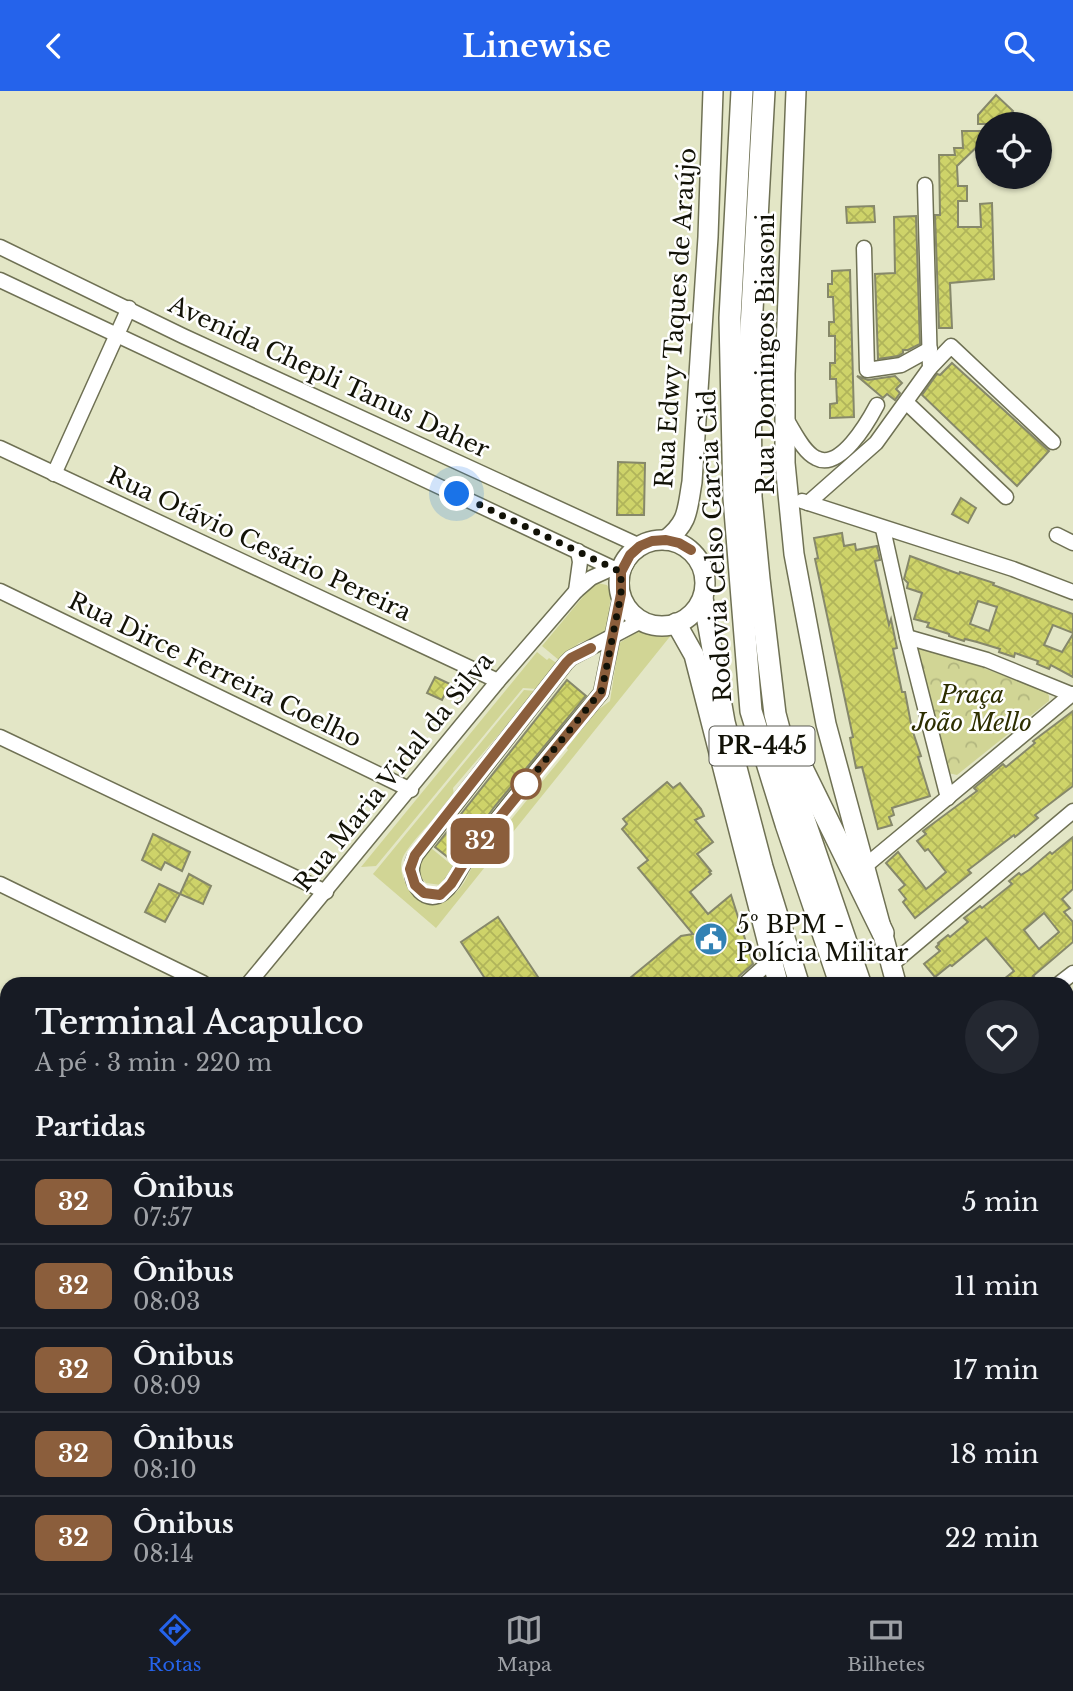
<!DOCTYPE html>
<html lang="pt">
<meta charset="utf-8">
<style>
body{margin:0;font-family:"Libre Baskerville",serif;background:#242831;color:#f1f3f6;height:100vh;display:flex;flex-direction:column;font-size:26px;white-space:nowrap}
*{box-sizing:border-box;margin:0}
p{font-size:23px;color:#9ea1a6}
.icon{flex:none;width:38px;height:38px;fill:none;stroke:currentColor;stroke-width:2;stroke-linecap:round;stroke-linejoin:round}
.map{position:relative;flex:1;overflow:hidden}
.details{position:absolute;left:0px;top:886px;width:1074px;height:618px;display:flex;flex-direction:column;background:#171b24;border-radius:21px 21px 0 0;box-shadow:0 2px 5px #0004}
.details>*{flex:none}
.badge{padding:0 14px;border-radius:10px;font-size:24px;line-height:46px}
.fabs{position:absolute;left:975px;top:21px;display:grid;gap:14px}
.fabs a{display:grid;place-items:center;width:77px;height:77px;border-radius:50%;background:#171b24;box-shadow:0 2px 5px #0004;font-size:35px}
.you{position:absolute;width:35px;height:35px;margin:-18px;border:5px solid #fff;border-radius:50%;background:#1a73e8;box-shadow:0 0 0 10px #1a73e833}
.map>.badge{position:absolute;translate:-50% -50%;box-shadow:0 0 0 4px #fff}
h2{padding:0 35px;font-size:26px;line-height:63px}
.round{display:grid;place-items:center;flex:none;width:74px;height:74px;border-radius:37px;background:#242831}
.head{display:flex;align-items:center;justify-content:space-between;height:119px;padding:0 35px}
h1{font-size:33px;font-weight:600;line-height:52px}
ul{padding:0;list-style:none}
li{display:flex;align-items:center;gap:21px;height:84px;padding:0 35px;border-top:2px solid #363941}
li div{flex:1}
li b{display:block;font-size:26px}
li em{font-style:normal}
li .badge{min-width:77px;font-weight:700;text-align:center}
header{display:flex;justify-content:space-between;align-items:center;height:91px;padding:0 35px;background:#2563eb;color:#fff;font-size:32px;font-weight:600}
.menu{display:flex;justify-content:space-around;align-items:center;height:98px;border-top:2px solid #363941;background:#171b24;font-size:19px;color:#9ea1a6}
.menu a{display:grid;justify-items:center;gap:4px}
.menu .current{color:#2563eb}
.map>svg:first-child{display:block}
.industrial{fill:url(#industrial-furrows)}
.grass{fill:#d1d595}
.park{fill:url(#park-crowns)}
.building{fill:url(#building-cross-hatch);stroke:#86886a;stroke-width:2;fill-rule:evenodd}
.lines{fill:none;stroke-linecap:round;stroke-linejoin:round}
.minor-casing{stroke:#6f7154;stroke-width:17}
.major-casing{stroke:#6f7154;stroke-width:22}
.highway-casing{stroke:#6f7154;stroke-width:24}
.minor{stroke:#fff;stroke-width:14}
.major{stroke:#fff;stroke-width:19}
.highway{stroke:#fff;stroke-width:21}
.line-casing{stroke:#fff;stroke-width:16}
.line{stroke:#8b5e3c;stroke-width:10}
.walk{stroke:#121207;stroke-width:7;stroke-dasharray:0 12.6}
.stop-dot{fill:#fff;stroke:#8b5e3c;stroke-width:3.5}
.labels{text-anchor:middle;stroke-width:5;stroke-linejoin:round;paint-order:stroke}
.shield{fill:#fff;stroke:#595951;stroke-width:2}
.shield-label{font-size:23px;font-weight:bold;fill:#121207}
.street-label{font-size:24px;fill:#121207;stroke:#fff}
.park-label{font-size:24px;font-style:italic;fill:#2d2e00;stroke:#fff}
.poi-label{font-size:24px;fill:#121207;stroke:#fff;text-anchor:start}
</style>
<header><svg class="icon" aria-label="back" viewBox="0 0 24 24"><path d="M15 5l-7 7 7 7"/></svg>Linewise<svg class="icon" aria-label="search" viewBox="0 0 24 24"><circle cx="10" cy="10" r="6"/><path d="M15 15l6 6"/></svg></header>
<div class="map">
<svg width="1073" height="1502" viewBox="0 0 1073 1502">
<defs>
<pattern id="industrial-furrows" width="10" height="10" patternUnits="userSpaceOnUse" patternTransform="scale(1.75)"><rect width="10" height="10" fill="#d8dcb4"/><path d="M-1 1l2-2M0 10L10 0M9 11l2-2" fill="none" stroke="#b8bc99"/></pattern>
<pattern id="park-crowns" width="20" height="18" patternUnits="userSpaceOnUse" patternTransform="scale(1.75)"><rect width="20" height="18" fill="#d1d595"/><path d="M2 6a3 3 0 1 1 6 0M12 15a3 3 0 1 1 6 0" fill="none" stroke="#b2b67f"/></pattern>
<pattern id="building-cross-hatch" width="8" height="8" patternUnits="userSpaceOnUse" patternTransform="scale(1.75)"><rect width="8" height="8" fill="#ced369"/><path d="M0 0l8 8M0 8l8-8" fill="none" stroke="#b0b45a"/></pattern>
</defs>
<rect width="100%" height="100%" fill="#e3e6c6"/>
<polygon class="industrial" points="611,1496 956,1496 958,1502 604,1502"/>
<g class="grass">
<polygon points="597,492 607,494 611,501 607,542 579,552 560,570 542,555 591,496"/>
<path d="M661,527L669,531L672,543L436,837L373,783L524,599L536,600L453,697L454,706C440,722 415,746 404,764C396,778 406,800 419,806C428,811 440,812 450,806C475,792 474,745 505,736L568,659L565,655L587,627L610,610L619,552Z"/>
<polygon points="537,561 547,569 549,567 558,573 537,598 523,597 376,775 361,776"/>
<path d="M431,757L453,775L448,786L441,794L426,792L417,782C418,771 423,764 431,757Z"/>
</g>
<polygon class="park" points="921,554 1046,600 1049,605 1049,610 957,684 948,682 916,556"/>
<g class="building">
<polygon points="996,4 1013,20 1000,33 978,33 978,24"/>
<polygon points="962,40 987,40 987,46 957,75 958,95 967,95 967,110 958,110 958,136 981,136 980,113 992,112 994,188 950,192 952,237 939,237 935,124 940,124 939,64 955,64 954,57 963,57"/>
<polygon points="874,115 875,131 847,132 846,116"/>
<polygon points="916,125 920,253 908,259 903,259 903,262 898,265 878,268 875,183 895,182 894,126"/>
<polygon points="850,179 854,326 830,327 830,313 837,312 836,288 830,288 830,272 835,272 835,245 829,245 829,231 834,231 833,206 828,206 828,193 832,193 832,180"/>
<polygon points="952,272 1049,360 1017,395 922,304 937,283 940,284"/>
<polygon points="857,285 868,289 895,285 902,292 896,298 900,302 895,309 887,303 883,307"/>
<polygon points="618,371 645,372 644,424 617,424"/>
<polygon points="961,407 976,417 968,432 952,423"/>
<polygon points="842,442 844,455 855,453 856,459 877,455 880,469 875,470 889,534 891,528 897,557 893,558 902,601 905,601 912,638 921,665 918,666 930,705 892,717 894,724 889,726 892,734 878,738 862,676 856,677 850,647 853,646 815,468 818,467 814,447"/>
<path d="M910,465L959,483L960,481L994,492L993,494L1073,523V542L1053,534L1044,554L1062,561L1073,543V586L1051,574L1049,578L1037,573L1038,570L1015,562L1014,566L999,561L1000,558L977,551L965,548L964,550L949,545V543L927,536L929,532L914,528L922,502L907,497L908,492L904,488ZM978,510L997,516L989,540L970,533Z"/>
<polygon points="435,586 450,593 442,609 427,602"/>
<polygon points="567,589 586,605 495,715 454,771 435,756"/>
<polygon points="1073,620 1073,695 1035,724 1038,727 1015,746 1014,744 968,779 971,782 915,827 903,811 906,808 899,799 905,794 886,772 898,761 926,798 930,795 946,781 928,758 925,760 917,750 926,743 923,740 977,700 974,697 1003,673 1006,676 1035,652 1033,650"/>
<polygon points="667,691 673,697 680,692 701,718 704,725 695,729 713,751 697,763 711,780 709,781 711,783 690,801 708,823 731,804 753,873 739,885 737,892 624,892 681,845 693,843 638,777 648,769 622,738 627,733 623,728"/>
<polygon points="153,743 190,761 182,780 165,771 161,779 142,769"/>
<path d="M1073,746V798L1062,808L1070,817L1064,821L1073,831V851L1033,885L1035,887L1029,892H999L1014,880L986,847L952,875L950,874L935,886L924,873L940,860L936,856L939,853L938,852L948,844L950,846L968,831L964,827L980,815L982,817L1012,793L1009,790L1019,782L1021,784L1029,779L1050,761L1052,763ZM1044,822L1059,841L1039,858L1024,839Z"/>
<polygon points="189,783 211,795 203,813 180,803"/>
<polygon points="159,793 180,803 165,831 145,821"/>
<polygon points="498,826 542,892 488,892 461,851"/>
</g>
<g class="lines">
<defs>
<g id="minor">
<polyline points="0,156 183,245 640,455"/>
<polyline points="864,157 867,279 901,274 930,258"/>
<polyline points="0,189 621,481"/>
<polyline points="930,277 951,255 1053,351"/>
<polyline points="907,312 1006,406"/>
<path d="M786,328C794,340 803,361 816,367C840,380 868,331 877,314"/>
<polyline points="0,357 498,590"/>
<polyline points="54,383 129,217"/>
<polyline points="802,410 1013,478 1073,501"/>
<polyline points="808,412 876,352 930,277 925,94"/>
<polyline points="883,438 907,546 948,707"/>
<polyline points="1057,444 1073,452"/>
<polyline points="0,500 411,699"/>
<polyline points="576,500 580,471 578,460"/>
<path d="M621,503L601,602C557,655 512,707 471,762C461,774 456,792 443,802C423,817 403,785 416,764L566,572L571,567L643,529"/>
<polyline points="907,546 987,569 1073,604"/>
<polyline points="0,646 326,801"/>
<polyline points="864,776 1072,603"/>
<polyline points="0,793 203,892"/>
<polyline points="891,874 1073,720"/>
<polyline points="249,892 498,590 576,500 591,487 613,477"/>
<polyline points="746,892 776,865"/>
<polyline points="1060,892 1073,882"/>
<polyline points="0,945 7,948"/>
<polyline points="1068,1086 1073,1081"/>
<polyline points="0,1094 7,1097"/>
<polyline points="0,1195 7,1187"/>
<polyline points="0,1233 7,1239"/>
<polyline points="0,1418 7,1425"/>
<polyline points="74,1496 80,1502"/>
<polyline points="753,1496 758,1502"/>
<polyline points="970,1496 972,1502"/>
<polyline points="115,1502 120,1496"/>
<polyline points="299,1502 305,1496"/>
<polyline points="529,1502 536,1496"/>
<polyline points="585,1502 592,1496"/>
<polyline points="953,1502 960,1496"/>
</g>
<g id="major">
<polyline points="796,0 785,283 785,372 794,463 826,633 896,892"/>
<path d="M666,449C689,431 687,419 692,391L708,146L713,0"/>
<circle cx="662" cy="492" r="43"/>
<polyline points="703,507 725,631 763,776 799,892"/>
<polyline points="676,532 694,564 778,892"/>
</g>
<g id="highway">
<polyline points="742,0 730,227 734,407 751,620 786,733 840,892"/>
<polyline points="764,0 750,256 751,406 759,488 775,623 800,717 860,892"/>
<polyline points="798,669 883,842"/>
<polyline points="1068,1214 1073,1212"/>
<polyline points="1068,1261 1073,1255"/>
<polyline points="1068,1439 1073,1454"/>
<polyline points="991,1496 993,1502"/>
<polyline points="1040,1496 1042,1502"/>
<polyline points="1058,1496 1060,1502"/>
</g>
</defs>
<use href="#minor" class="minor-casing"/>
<use href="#major" class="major-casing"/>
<use href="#highway" class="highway-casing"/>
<use href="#minor" class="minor"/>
<use href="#major" class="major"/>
<use href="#highway" class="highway"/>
</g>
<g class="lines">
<defs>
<polyline id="line" points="591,557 571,567 566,572 415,764 410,778 415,794 424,802 440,804 451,793 469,764 601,602 621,503 621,481 630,464 640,455 652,450 666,449 679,452 691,459"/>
</defs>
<use href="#line" class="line-casing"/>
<use href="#line" class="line"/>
<polyline class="walk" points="457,403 621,481 621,503 602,599 518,703 526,693"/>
</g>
<defs>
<symbol id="civic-disc" viewBox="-11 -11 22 22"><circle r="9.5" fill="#3282b4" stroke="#fff"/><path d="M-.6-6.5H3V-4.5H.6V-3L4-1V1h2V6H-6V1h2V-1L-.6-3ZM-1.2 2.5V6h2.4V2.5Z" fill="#fff"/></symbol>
</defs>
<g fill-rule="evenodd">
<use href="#civic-disc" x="692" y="829" width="38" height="38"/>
</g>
<circle class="stop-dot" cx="526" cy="693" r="14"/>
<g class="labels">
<rect class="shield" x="709.5" y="635.5" width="105" height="39" rx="5"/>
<g class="shield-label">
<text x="762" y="663">PR-445</text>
</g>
<g class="street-label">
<text transform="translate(676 227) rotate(-86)" y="8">Rua Edwy Taques de Araújo</text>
<text transform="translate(766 263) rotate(-90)" y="8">Rua Domingos Biasoni</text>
<text transform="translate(329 286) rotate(25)" y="8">Avenida Chepli Tanus Daher</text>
<text transform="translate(259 453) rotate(25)" y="8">Rua Otávio Cesário Pereira</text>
<text transform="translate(715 455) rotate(-93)" y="8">Rodovia Celso Garcia Cid</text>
<text transform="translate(215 579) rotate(26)" y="8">Rua Dirce Ferreira Coelho</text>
<text transform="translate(394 681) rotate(-51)" y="8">Rua Maria Vidal da Silva</text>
</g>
<g class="park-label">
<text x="972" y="612">Praça<tspan x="972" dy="28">João Mello</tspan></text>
</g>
<g class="poi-label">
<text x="736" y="842">5º BPM -<tspan x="736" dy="28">Polícia Militar</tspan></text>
</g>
</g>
</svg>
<div class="fabs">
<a><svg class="icon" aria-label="locate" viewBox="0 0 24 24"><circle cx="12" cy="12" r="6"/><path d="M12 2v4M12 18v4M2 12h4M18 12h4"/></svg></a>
</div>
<div class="you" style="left:457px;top:403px"></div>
<b class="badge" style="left:480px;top:750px;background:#8b5e3c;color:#fff">32</b>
<section class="details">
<div class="head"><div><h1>Terminal Acapulco</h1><p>A pé · 3 min · 220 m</p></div><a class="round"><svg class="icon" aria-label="heart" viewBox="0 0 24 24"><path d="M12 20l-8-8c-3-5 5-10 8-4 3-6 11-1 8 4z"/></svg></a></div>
<h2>Partidas</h2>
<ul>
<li><span class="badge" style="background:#8b5e3c;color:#fff">32</span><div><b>Ônibus</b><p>07:57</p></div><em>5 min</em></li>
<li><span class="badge" style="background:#8b5e3c;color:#fff">32</span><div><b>Ônibus</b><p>08:03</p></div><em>11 min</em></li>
<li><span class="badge" style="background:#8b5e3c;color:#fff">32</span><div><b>Ônibus</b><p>08:09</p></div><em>17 min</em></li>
<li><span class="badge" style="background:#8b5e3c;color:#fff">32</span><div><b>Ônibus</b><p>08:10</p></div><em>18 min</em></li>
<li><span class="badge" style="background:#8b5e3c;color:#fff">32</span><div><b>Ônibus</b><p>08:14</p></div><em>22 min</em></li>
</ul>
</section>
</div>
<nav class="menu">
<a class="current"><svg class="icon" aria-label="directions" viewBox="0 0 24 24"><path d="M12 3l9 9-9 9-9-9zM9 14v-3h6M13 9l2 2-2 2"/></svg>Rotas</a>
<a><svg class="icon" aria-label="map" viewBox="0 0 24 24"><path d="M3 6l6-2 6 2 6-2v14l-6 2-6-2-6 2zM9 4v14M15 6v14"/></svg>Mapa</a>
<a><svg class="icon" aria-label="tickets" viewBox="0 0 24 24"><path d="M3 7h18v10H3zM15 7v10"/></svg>Bilhetes</a>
</nav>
